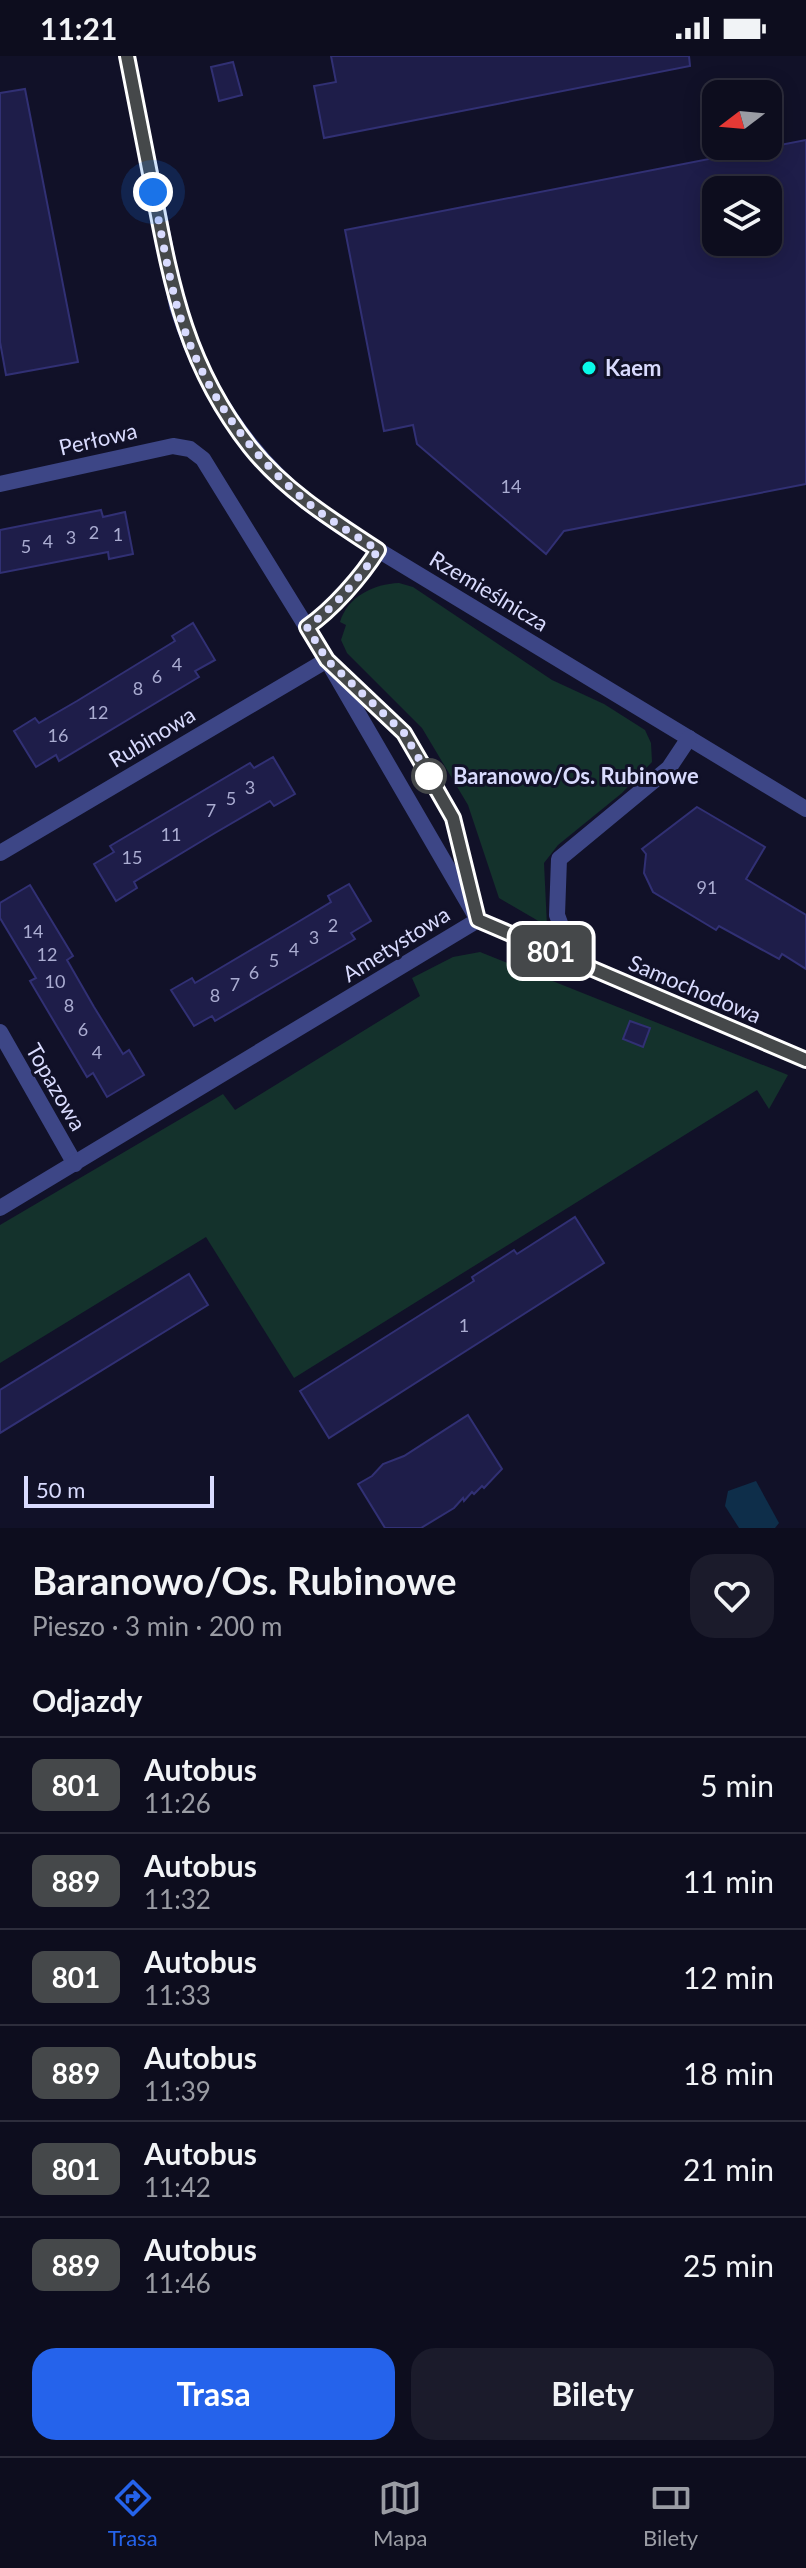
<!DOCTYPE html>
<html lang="pl">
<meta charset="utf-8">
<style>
body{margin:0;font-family:Lato,sans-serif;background:#1b1b2b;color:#f1f3f6;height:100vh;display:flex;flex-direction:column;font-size:30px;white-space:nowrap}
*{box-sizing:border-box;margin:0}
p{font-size:26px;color:#9a9ca4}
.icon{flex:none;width:44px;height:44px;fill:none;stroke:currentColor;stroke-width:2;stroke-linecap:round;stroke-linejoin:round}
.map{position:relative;height:1472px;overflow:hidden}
.sheet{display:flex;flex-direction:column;background:#0d0d1e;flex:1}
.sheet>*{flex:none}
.badge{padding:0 16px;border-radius:12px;font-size:28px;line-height:52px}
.needle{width:52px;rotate:254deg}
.fabs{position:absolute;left:702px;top:24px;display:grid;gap:16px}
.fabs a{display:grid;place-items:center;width:80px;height:80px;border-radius:16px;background:#0d0d1e;box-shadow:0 4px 20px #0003,0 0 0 2px #2d2d3c;font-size:40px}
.scale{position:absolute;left:24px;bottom:20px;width:190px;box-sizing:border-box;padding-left:8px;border:4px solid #d9dbfe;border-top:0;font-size:22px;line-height:28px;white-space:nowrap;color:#d9dbfe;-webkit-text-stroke:6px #111128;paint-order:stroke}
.you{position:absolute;width:40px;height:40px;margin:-20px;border:6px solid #fff;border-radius:50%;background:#1a73e8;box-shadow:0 0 0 12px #1a73e833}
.map>.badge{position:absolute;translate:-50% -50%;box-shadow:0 0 0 4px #fff}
h2{padding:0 32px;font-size:30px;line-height:72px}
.round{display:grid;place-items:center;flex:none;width:84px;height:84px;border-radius:24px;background:#1b1b2b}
.overview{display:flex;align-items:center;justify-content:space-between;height:136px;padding:0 32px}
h1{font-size:38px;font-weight:700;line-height:60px}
.action{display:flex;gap:16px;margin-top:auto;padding:16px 32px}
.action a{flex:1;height:92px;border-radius:24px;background:#2563eb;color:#fff;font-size:32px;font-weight:700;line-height:92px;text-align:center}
.action a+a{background:#1b1b2b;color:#f1f3f6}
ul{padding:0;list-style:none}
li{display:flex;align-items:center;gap:24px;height:96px;padding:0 32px;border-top:2px solid #2d2d3c}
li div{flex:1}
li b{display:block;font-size:30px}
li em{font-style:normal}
li .badge{min-width:88px;font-weight:700;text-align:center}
.status{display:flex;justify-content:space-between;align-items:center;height:56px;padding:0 40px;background:#0d0d1e;direction:ltr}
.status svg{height:22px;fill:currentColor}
.menu{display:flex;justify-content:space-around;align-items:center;height:112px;border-top:2px solid #2d2d3c;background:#0d0d1e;font-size:22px;color:#9a9ca4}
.menu a{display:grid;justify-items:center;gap:4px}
.menu .active{color:#2563eb}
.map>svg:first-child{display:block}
.green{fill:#14322c}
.water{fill:#0e2e4a}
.building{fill:#1e1d49;stroke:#313074;stroke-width:2;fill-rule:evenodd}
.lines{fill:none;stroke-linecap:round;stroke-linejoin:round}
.lane{stroke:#3d4686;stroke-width:14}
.street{stroke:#3d4686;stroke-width:16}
.line-casing{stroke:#fff;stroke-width:18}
.line{stroke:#45484a;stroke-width:12}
.walk{stroke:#d9dbfe;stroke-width:8;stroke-dasharray:0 14.4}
.poi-dot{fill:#09fae9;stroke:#111128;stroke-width:3}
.stop-dot{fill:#fff;stroke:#45484a;stroke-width:4}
.labels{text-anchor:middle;stroke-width:6;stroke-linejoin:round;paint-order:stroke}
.number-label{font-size:18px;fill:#aaacd1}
.poi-label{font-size:22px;font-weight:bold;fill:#d9dbfe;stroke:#111128;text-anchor:start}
.street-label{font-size:22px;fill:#d9dbfe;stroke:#111128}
.stop-label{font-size:22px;font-weight:bold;fill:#d9dbfe;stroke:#111128;text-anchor:start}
</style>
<div class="status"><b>11:21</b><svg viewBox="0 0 49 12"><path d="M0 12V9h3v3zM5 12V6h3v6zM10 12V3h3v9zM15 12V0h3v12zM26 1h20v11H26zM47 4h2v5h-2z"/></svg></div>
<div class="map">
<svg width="806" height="1472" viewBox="0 0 806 1472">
<rect width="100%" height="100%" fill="#111128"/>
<g class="green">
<path d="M399,527L413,531L552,624L604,648L645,674L651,687L652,706L622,737L558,789L544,807L547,870L499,842L468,749L422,672L347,597L341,584L346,569L340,566C348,540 374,528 399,527Z"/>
<polygon points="480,896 788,1019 769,1053 757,1034 294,1322 206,1181 0,1307 0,1169 223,1038 235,1054 420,940 412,922 453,901"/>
</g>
<polygon class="water" points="756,1425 779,1467 775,1472 739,1472 725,1450 728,1435"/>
<g class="building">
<polygon points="331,0 689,0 690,10 324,82 314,30 336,26"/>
<polygon points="233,6 242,39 219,45 211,11"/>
<polygon points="25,33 78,306 6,319 0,286 0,37"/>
<path d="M806,84V428L564,475L546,498L417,388L413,369L384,375L345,174ZM716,134H768V186H716Z"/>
<polygon points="101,454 103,461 125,456 133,498 109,503 108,496 0,517 0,474"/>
<polygon points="193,567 215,604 195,615 199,621 59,705 56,699 36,711 14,675 35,662 39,667 77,645 175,585 172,580"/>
<polygon points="273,701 295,738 274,750 270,745 215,777 134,826 137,832 116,845 94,808 114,796 110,790 250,707 254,712"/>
<polygon points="697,751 765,791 746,823 806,859 806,913 782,898 779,903 719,870 716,874 653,836 644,817 646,798 642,793"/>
<polygon points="349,828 371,865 351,877 355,883 215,965 212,960 194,970 171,934 192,922 195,927 293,869 331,846 328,840"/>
<polygon points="30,829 73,900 67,904 94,951 123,998 129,994 144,1019 107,1041 93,1017 87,1021 30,925 36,922 0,862 0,847"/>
<polygon points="630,965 650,972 643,991 623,983"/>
<polygon points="575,1161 604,1207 329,1382 300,1335 474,1225 472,1221 514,1194 517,1198"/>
<polygon points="189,1218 208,1249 0,1377 0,1334"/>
<polygon points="468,1359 502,1413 484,1432 482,1430 474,1438 472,1436 464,1445 463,1442 454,1452 421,1472 385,1472 358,1428 372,1420 383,1408 404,1400"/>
</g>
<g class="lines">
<polyline class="lane" points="334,610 404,677 429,720 453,762 476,856"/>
<g class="street">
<path d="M127,0L177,250C203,332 249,401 317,454C336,468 358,481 378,494L806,753"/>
<polyline points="0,428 173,390 190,393 203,403 327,604 478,864"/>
<path d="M307,571C332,553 362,520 378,494"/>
<polyline points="0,797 327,604"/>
<polyline points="478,864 806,1004"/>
<polyline points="574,905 557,859 559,803 669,712 689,682"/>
<polyline points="0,976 75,1108"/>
<polyline points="0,1152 478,864"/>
</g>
</g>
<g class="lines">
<defs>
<path id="line" d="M127,0C136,46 145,92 154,138C172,234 188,312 250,391C284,434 332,464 378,494C362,520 332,554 307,571L327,604L404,677L429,720L453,762L478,864L806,1004"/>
</defs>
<use href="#line" class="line-casing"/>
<use href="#line" class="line"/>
<path class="walk" d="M153,136C161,174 167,213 177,250C200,332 250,402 317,454C336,468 358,481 378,494C362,520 332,554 307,571L327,604L404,677L429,720"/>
</g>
<circle class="poi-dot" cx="589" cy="312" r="8"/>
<circle class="stop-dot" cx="429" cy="720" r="16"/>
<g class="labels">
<g class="number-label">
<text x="511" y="437">14</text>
<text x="94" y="483">2</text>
<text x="118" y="485">1</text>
<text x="71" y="488">3</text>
<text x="48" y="492">4</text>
<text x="26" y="497">5</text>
<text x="177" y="615">4</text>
<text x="157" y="627">6</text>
<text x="138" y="639">8</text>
<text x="98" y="663">12</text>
<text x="58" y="686">16</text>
<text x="250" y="738">3</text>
<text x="231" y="749">5</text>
<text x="211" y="761">7</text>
<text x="171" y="785">11</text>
<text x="132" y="808">15</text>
<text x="707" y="838">91</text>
<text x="333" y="876">2</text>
<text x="33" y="882">14</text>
<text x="314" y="888">3</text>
<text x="294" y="900">4</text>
<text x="47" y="905">12</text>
<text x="274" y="911">5</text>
<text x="254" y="923">6</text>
<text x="55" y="932">10</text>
<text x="235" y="935">7</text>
<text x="215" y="946">8</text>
<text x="69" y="956">8</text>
<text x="83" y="980">6</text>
<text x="97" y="1003">4</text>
<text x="464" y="1276">1</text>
</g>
<g class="poi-label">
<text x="605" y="320">Kaem</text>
</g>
<g class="street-label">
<text transform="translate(98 383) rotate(-13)" y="8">Perłowa</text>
<text transform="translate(489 535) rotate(31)" y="8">Rzemieślnicza</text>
<text transform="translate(152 681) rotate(-31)" y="8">Rubinowa</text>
<text transform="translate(396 888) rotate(-32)" y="8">Ametystowa</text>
<text transform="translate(695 933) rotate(23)" y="8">Samochodowa</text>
<text transform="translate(56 1031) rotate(60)" y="8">Topazowa</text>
</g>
<g class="stop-label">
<text x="453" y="728">Baranowo/Os. Rubinowe</text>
</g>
</g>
</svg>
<div class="fabs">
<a><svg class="needle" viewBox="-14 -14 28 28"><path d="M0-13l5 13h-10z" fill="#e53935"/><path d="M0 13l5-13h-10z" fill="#9a9ca4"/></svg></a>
<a><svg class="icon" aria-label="layers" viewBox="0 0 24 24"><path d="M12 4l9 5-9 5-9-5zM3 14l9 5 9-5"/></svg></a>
</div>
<div class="scale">50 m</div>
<div class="you" style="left:153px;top:136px"></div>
<b class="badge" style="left:551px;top:895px;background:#45484a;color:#fff">801</b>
</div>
<section class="sheet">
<div class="overview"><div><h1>Baranowo/Os. Rubinowe</h1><p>Pieszo · 3 min · 200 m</p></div><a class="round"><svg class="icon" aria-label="heart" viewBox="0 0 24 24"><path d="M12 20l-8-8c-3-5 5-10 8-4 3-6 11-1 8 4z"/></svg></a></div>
<h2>Odjazdy</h2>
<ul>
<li><span class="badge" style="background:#45484a;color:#fff">801</span><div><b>Autobus</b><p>11:26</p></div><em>5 min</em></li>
<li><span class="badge" style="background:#45484a;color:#fff">889</span><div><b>Autobus</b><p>11:32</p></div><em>11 min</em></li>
<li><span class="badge" style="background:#45484a;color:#fff">801</span><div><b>Autobus</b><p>11:33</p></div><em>12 min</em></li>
<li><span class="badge" style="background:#45484a;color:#fff">889</span><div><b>Autobus</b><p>11:39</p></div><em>18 min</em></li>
<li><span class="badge" style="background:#45484a;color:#fff">801</span><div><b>Autobus</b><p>11:42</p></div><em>21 min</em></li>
<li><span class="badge" style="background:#45484a;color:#fff">889</span><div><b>Autobus</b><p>11:46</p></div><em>25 min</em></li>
</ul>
<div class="action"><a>Trasa</a><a>Bilety</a></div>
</section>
<nav class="menu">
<a class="active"><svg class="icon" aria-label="directions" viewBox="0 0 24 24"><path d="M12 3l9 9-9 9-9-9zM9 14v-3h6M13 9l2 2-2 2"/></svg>Trasa</a>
<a><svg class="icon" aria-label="map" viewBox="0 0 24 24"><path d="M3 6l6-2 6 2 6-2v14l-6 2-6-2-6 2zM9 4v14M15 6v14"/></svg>Mapa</a>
<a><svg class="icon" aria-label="tickets" viewBox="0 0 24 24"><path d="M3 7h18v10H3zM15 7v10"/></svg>Bilety</a>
</nav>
